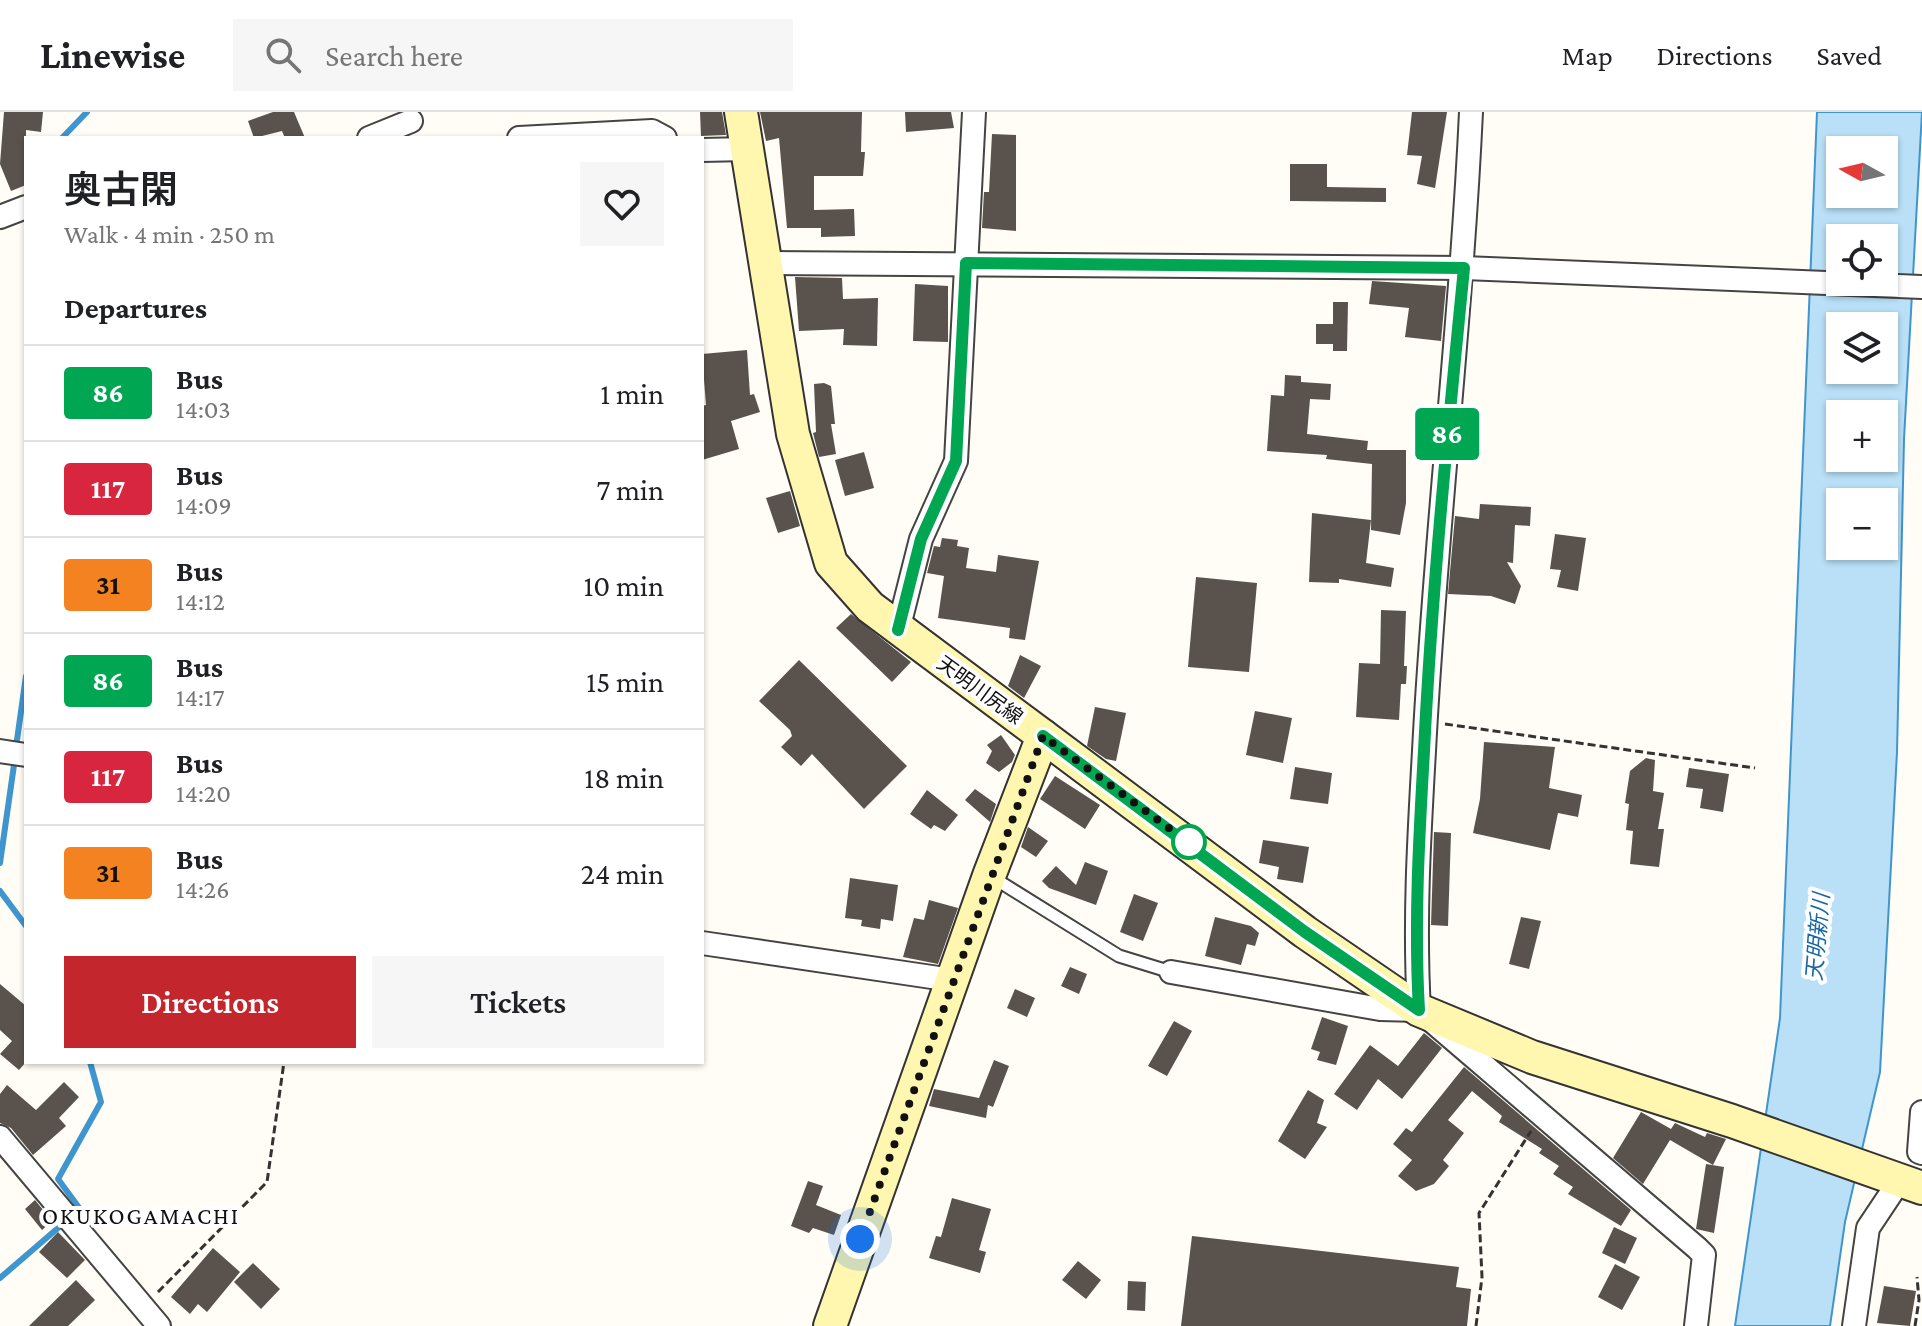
<!DOCTYPE html>
<meta charset="utf-8">
<style>
body{margin:0;font-family:"Crimson Pro","Noto Sans JP",serif;background:#f6f6f6;color:#202124;height:100vh;display:flex;flex-direction:column;font-size:30px;white-space:nowrap}
*{box-sizing:border-box;margin:0}
p{font-size:26px;color:#757577}
.icon{flex:none;width:44px;height:44px;fill:none;stroke:currentColor;stroke-width:2;stroke-linecap:round;stroke-linejoin:round}
.map{position:relative;flex:1;overflow:hidden}
.panel{position:absolute;left:24px;top:24px;width:680px;height:928px;display:flex;flex-direction:column;background:#fff;border-radius:0px;box-shadow:0 2px 6px #0004}
.panel>*{flex:none}
.badge{padding:0 16px;border-radius:6px;font-size:28px;line-height:52px}
.needle{width:52px;rotate:278deg}
.tools{position:absolute;left:1826px;top:24px;display:grid;gap:16px}
.tools a{display:grid;place-items:center;width:72px;height:72px;border-radius:0px;background:#fff;box-shadow:0 2px 6px #0004;font-size:40px}
.you{position:absolute;width:40px;height:40px;margin:-20px;border:6px solid #fff;border-radius:50%;background:#1a73e8;box-shadow:0 0 0 12px #1a73e833}
.map>.badge{position:absolute;translate:-50% -50%;box-shadow:0 0 0 4px #fff}
h2{padding:0 40px;font-size:30px;line-height:72px}
.round{display:grid;place-items:center;flex:none;width:84px;height:84px;border-radius:0px;background:#f6f6f6}
.head{display:flex;align-items:center;justify-content:space-between;height:136px;padding:0 40px}
h1{font-size:38px;font-weight:600;line-height:60px}
.cta{display:flex;gap:16px;margin-top:auto;padding:16px 40px}
.cta a{flex:1;height:92px;border-radius:0px;background:#c4262e;color:#fff;font-size:32px;font-weight:600;line-height:92px;text-align:center}
.cta a+a{background:#f6f6f6;color:#202124}
ul{padding:0;list-style:none}
li{display:flex;align-items:center;gap:24px;height:96px;padding:0 40px;border-top:2px solid #e0e0e0}
li div{flex:1}
li b{display:block;font-size:30px}
li em{font-style:normal}
li .badge{min-width:88px;font-weight:700;text-align:center}
header{display:flex;align-items:center;gap:48px;box-sizing:border-box;height:112px;padding:0 40px;background:#fff;border-bottom:2px solid #e0e0e0}
header strong{font-size:38px}
nav{display:flex;gap:44px;margin-inline-start:auto;font-size:28px}
.search{width:560px;height:72px;background:#f6f6f6;display:flex;align-items:center;gap:20px;box-sizing:border-box;padding:0 28px;border-radius:0px;color:#757577;font-size:30px}
.map>svg:first-child{display:block}
.water{fill:#b9e0f7;stroke:#3f96cf;stroke-width:2;fill-rule:evenodd}
.lines{fill:none;stroke-linecap:round;stroke-linejoin:round}
.stream{stroke:#3f96cf;stroke-width:6}
.building{fill:#5a524d}
.lane-casing{stroke:#444;stroke-width:15}
.street-casing{stroke:#444;stroke-width:26}
.secondary-casing{stroke:#333;stroke-width:36}
.path{stroke:#333;stroke-width:3;stroke-dasharray:8 4;stroke-linecap:butt}
.lane{stroke:#fff;stroke-width:11}
.street{stroke:#fff;stroke-width:22}
.secondary{stroke:#fff6b0;stroke-width:32}
.line-casing{stroke:#fff;stroke-width:18}
.line{stroke:#00a651;stroke-width:12}
.walk{stroke:#111;stroke-width:8;stroke-dasharray:0 14.4}
.stop-dot{fill:#fff;stroke:#00a651;stroke-width:4}
.labels{text-anchor:middle;stroke-width:8;stroke-linejoin:round;paint-order:stroke}
.street-label{font-size:20px;fill:#111;stroke:#fff}
.water-label{font-size:22px;font-style:italic;fill:#1768a6;stroke:#fff}
.quarter-label{font-size:24px;letter-spacing:2px;fill:#111;stroke:#fff}
</style>
<header>
<strong>Linewise</strong>
<div class="search"><svg class="icon" aria-label="search" viewBox="0 0 24 24"><circle cx="10" cy="10" r="6"/><path d="M15 15l6 6"/></svg>Search here</div>
<nav><a>Map</a><a>Directions</a><a>Saved</a></nav>
</header>
<div class="map">
<svg width="1922" height="1214" viewBox="0 0 1922 1214">
<rect width="100%" height="100%" fill="#fffdf5"/>
<path class="water" d="M1817,0H1922L1904,327L1897,640L1880,960L1845,1110L1830,1214H1735L1780,906ZM1840,38H1884V82H1840ZM1840,126H1884V170H1840ZM1840,214H1884V258H1840ZM1840,302H1884V346H1840ZM1840,390H1884V434H1840Z"/>
<g class="lines">
<g class="stream">
<polyline points="62,26 87,0"/>
<polyline points="16,635 26,564"/>
<polyline points="0,751 15,646"/>
<polyline points="0,779 26,814"/>
<polyline points="73,1103 80,1097 58,1067 101,990 90,950"/>
<polyline points="0,1166 65,1110"/>
</g>
</g>
<g class="building">
<polygon points="4,0 43,0 41,20 26,18 26,73 11,79 0,52"/>
<polygon points="273,0 294,0 305,26 285,26 282,19 254,26 248,9"/>
<polygon points="700,0 722,0 726,23 701,24"/>
<polygon points="760,0 862,0 861,40 865,40 863,64 814,64 814,98 854,97 855,124 821,125 821,116 787,116 779,26 766,29"/>
<polygon points="905,0 951,0 954,16 906,20"/>
<polygon points="1412,0 1447,0 1435,76 1417,72 1422,44 1407,43"/>
<polygon points="992,22 1016,23 1016,119 982,116 984,80 989,80"/>
<polygon points="1290,52 1327,52 1327,75 1386,76 1386,90 1290,89"/>
<polygon points="795,165 842,166 843,187 878,186 877,234 843,233 844,217 799,219"/>
<polygon points="1372,169 1446,174 1441,229 1405,225 1409,196 1369,192"/>
<polygon points="915,172 948,174 948,230 913,229"/>
<polygon points="1333,190 1348,190 1347,239 1333,239 1333,232 1316,232 1316,212 1333,212"/>
<polygon points="747,238 750,283 754,282 760,300 731,309 739,337 702,348 702,294 706,293 702,242"/>
<polygon points="1285,263 1301,264 1301,270 1331,272 1330,288 1310,287 1307,322 1368,329 1367,338 1406,338 1406,391 1400,423 1371,418 1372,352 1326,347 1327,343 1267,339 1271,283 1284,284"/>
<polygon points="824,271 831,274 835,312 831,312 836,342 819,345 813,321 816,320 814,272"/>
<polygon points="864,340 874,376 845,384 835,348"/>
<polygon points="790,379 800,414 778,421 766,386"/>
<polygon points="1480,392 1531,395 1530,414 1515,413 1513,451 1507,450 1521,474 1515,492 1491,484 1448,482 1455,404 1479,407"/>
<polygon points="1312,401 1371,408 1366,451 1394,456 1391,475 1339,467 1339,471 1309,470"/>
<polygon points="1555,422 1586,426 1578,479 1557,475 1561,458 1550,457"/>
<polygon points="942,426 958,428 957,434 969,436 966,456 996,460 998,443 1039,449 1025,528 1009,526 1010,516 938,506 944,464 927,461 934,434 940,435"/>
<polygon points="1196,465 1257,471 1249,560 1188,555"/>
<polygon points="1381,498 1406,499 1404,554 1407,554 1406,572 1401,572 1399,608 1356,605 1359,551 1380,552"/>
<polygon points="851,502 911,550 892,570 836,516"/>
<polygon points="1020,543 1041,554 1024,586 1008,574"/>
<polygon points="799,548 907,654 864,697 812,642 801,654 781,635 792,624 790,618 759,589"/>
<polygon points="1095,595 1126,601 1116,649 1106,647 1087,634"/>
<polygon points="1255,599 1292,606 1283,651 1246,643"/>
<polygon points="1001,623 1015,643 1012,650 999,660 986,651 992,639 987,633"/>
<polygon points="1484,630 1555,635 1549,676 1582,683 1578,705 1558,701 1550,738 1473,721 1480,687"/>
<polygon points="1646,646 1655,648 1653,679 1664,681 1658,717 1664,717 1659,755 1630,752 1633,719 1626,718 1629,692 1625,691 1630,659"/>
<polygon points="1295,655 1332,661 1328,692 1290,687"/>
<polygon points="1689,656 1729,662 1723,700 1700,696 1703,677 1686,675"/>
<polygon points="1055,664 1100,693 1085,717 1040,687"/>
<polygon points="975,677 996,692 990,710 965,688"/>
<polygon points="927,678 958,703 945,719 934,713 931,717 910,702"/>
<polygon points="1028,715 1048,729 1036,745 1021,735"/>
<polygon points="1434,720 1451,721 1448,814 1431,813"/>
<polygon points="1263,728 1309,735 1303,771 1277,767 1279,755 1259,751"/>
<polygon points="1085,750 1108,759 1096,793 1049,776 1042,769 1056,754 1076,773"/>
<polygon points="850,766 898,773 893,809 881,807 880,817 861,814 862,808 845,806"/>
<polygon points="1134,782 1158,791 1143,829 1120,820"/>
<polygon points="929,788 958,796 938,852 903,845 914,806 924,808"/>
<polygon points="1215,805 1251,814 1259,821 1255,834 1247,832 1241,853 1205,844"/>
<polygon points="1521,805 1541,809 1529,857 1509,852"/>
<polygon points="1070,855 1087,862 1079,882 1061,874"/>
<polygon points="0,872 26,894 26,950 19,958 0,942 12,929 0,918"/>
<polygon points="1015,877 1035,886 1027,905 1007,896"/>
<polygon points="1322,905 1348,914 1336,953 1317,948 1320,940 1311,937"/>
<polygon points="1174,909 1192,919 1167,964 1148,954"/>
<polygon points="1424,921 1442,936 1402,987 1378,967 1357,998 1334,982 1370,933 1398,954"/>
<polygon points="994,948 1009,954 993,995 988,993 986,1006 929,994 934,977 979,986"/>
<polygon points="1464,955 1631,1098 1621,1114 1568,1082 1573,1075 1553,1062 1559,1054 1539,1041 1542,1037 1499,1010 1502,1004 1472,979 1448,1008 1464,1021 1443,1048 1449,1054 1434,1072 1416,1079 1398,1064 1412,1048 1393,1032 1406,1016 1412,1020"/>
<polygon points="64,970 79,985 59,1006 66,1014 33,1043 11,1016 0,1011 0,982 7,973 36,998"/>
<polygon points="1308,978 1324,988 1317,1011 1327,1015 1305,1047 1278,1029"/>
<polygon points="1641,1000 1671,1017 1675,1011 1705,1025 1707,1021 1726,1027 1713,1053 1670,1028 1643,1072 1613,1046"/>
<polygon points="1706,1052 1724,1055 1714,1121 1696,1117"/>
<polygon points="808,1069 823,1074 816,1093 841,1103 834,1123 813,1116 809,1121 791,1114"/>
<polygon points="952,1086 991,1097 979,1138 986,1140 980,1161 929,1146 936,1124 941,1125"/>
<polygon points="35,1088 52,1109 42,1118 25,1097"/>
<polygon points="1614,1115 1637,1126 1625,1152 1602,1141"/>
<polygon points="58,1120 85,1148 67,1166 39,1140"/>
<polygon points="1192,1124 1459,1155 1456,1175 1471,1177 1467,1214 1181,1214"/>
<polygon points="213,1136 240,1160 207,1200 198,1192 190,1202 171,1185"/>
<polygon points="1078,1149 1101,1168 1086,1187 1062,1168"/>
<polygon points="253,1151 280,1177 261,1197 234,1170"/>
<polygon points="1615,1152 1640,1165 1622,1198 1598,1185"/>
<polygon points="76,1168 95,1188 68,1214 29,1214"/>
<polygon points="1128,1169 1146,1170 1145,1199 1127,1198"/>
<polygon points="1884,1174 1916,1179 1910,1214 1877,1211"/>
</g>
<g class="lines">
<defs>
<polyline id="lane" points="992,765 1119,844 1171,860"/>
<g id="street">
<polyline points="369,26 411,9"/>
<polyline points="519,26 652,19 665,26"/>
<polyline points="702,38 747,37"/>
<polyline points="0,105 26,95"/>
<polyline points="766,151 1464,156 1922,175"/>
<polyline points="898,518 921,427 956,349 974,0"/>
<polyline points="0,639 26,643"/>
<polyline points="702,831 952,868"/>
<polyline points="1171,860 1380,897 1419,898 1697,1136 1704,1143 1696,1214"/>
<path d="M1419,898C1414,811 1419,726 1424,639C1435,425 1461,213 1471,0"/>
<polyline points="1922,1000 1919,1040 1922,1041"/>
<polyline points="0,1025 159,1214"/>
<polyline points="1854,1214 1868,1116 1900,1068"/>
</g>
<g id="secondary">
<polyline points="741,0 793,322 831,451 870,495 1043,624 989,764 830,1214"/>
<polyline points="1043,624 1305,820 1419,898 1532,945 1732,1009 1922,1076"/>
</g>
</defs>
<use href="#lane" class="lane-casing"/>
<use href="#street" class="street-casing"/>
<use href="#secondary" class="secondary-casing"/>
<g class="path">
<polyline points="1445,612 1755,656"/>
<polyline points="158,1180 267,1070 284,950"/>
<polyline points="1476,1214 1482,1165 1479,1101 1531,1019"/>
<polyline points="1915,1214 1919,1188 1917,1165"/>
</g>
<use href="#lane" class="lane"/>
<use href="#street" class="street"/>
<use href="#secondary" class="secondary"/>
</g>
<g class="lines">
<defs>
<path id="line" d="M898,518L921,427L956,349L966,151L1464,156C1448,317 1432,477 1424,639C1419,726 1414,811 1419,898L1305,820L1043,624"/>
</defs>
<use href="#line" class="line-casing"/>
<use href="#line" class="line"/>
<polyline class="walk" points="860,1127 1043,624 1196,736 1189,730"/>
</g>
<circle class="stop-dot" cx="1189" cy="730" r="16"/>
<g class="labels">
<g class="street-label">
<text transform="translate(980 578) rotate(36)" y="7">天明川尻線</text>
</g>
<g class="water-label">
<text transform="translate(1817 825) rotate(-85)" y="8">天明新川</text>
</g>
<g class="quarter-label">
<text x="141" y="1112">OKUKOGAMACHI</text>
</g>
</g>
</svg>
<div class="tools">
<a><svg class="needle" viewBox="-14 -14 28 28"><path d="M0-13l5 13h-10z" fill="#e53935"/><path d="M0 13l5-13h-10z" fill="#757577"/></svg></a>
<a><svg class="icon" aria-label="locate" viewBox="0 0 24 24"><circle cx="12" cy="12" r="6"/><path d="M12 2v4M12 18v4M2 12h4M18 12h4"/></svg></a>
<a><svg class="icon" aria-label="layers" viewBox="0 0 24 24"><path d="M12 4l9 5-9 5-9-5zM3 14l9 5 9-5"/></svg></a>
<a>+</a>
<a>−</a>
</div>
<div class="you" style="left:860px;top:1127px"></div>
<b class="badge" style="left:1447px;top:322px;background:#00a651;color:#fff">86</b>
<section class="panel">
<div class="head"><div><h1>奥古閑</h1><p>Walk · 4 min · 250 m</p></div><a class="round"><svg class="icon" aria-label="heart" viewBox="0 0 24 24"><path d="M12 20l-8-8c-3-5 5-10 8-4 3-6 11-1 8 4z"/></svg></a></div>
<h2>Departures</h2>
<ul>
<li><span class="badge" style="background:#00a651;color:#fff">86</span><div><b>Bus</b><p>14:03</p></div><em>1 min</em></li>
<li><span class="badge" style="background:#d7263d;color:#fff">117</span><div><b>Bus</b><p>14:09</p></div><em>7 min</em></li>
<li><span class="badge" style="background:#f58220;color:#111">31</span><div><b>Bus</b><p>14:12</p></div><em>10 min</em></li>
<li><span class="badge" style="background:#00a651;color:#fff">86</span><div><b>Bus</b><p>14:17</p></div><em>15 min</em></li>
<li><span class="badge" style="background:#d7263d;color:#fff">117</span><div><b>Bus</b><p>14:20</p></div><em>18 min</em></li>
<li><span class="badge" style="background:#f58220;color:#111">31</span><div><b>Bus</b><p>14:26</p></div><em>24 min</em></li>
</ul>
<div class="cta"><a>Directions</a><a>Tickets</a></div>
</section>
</div>
